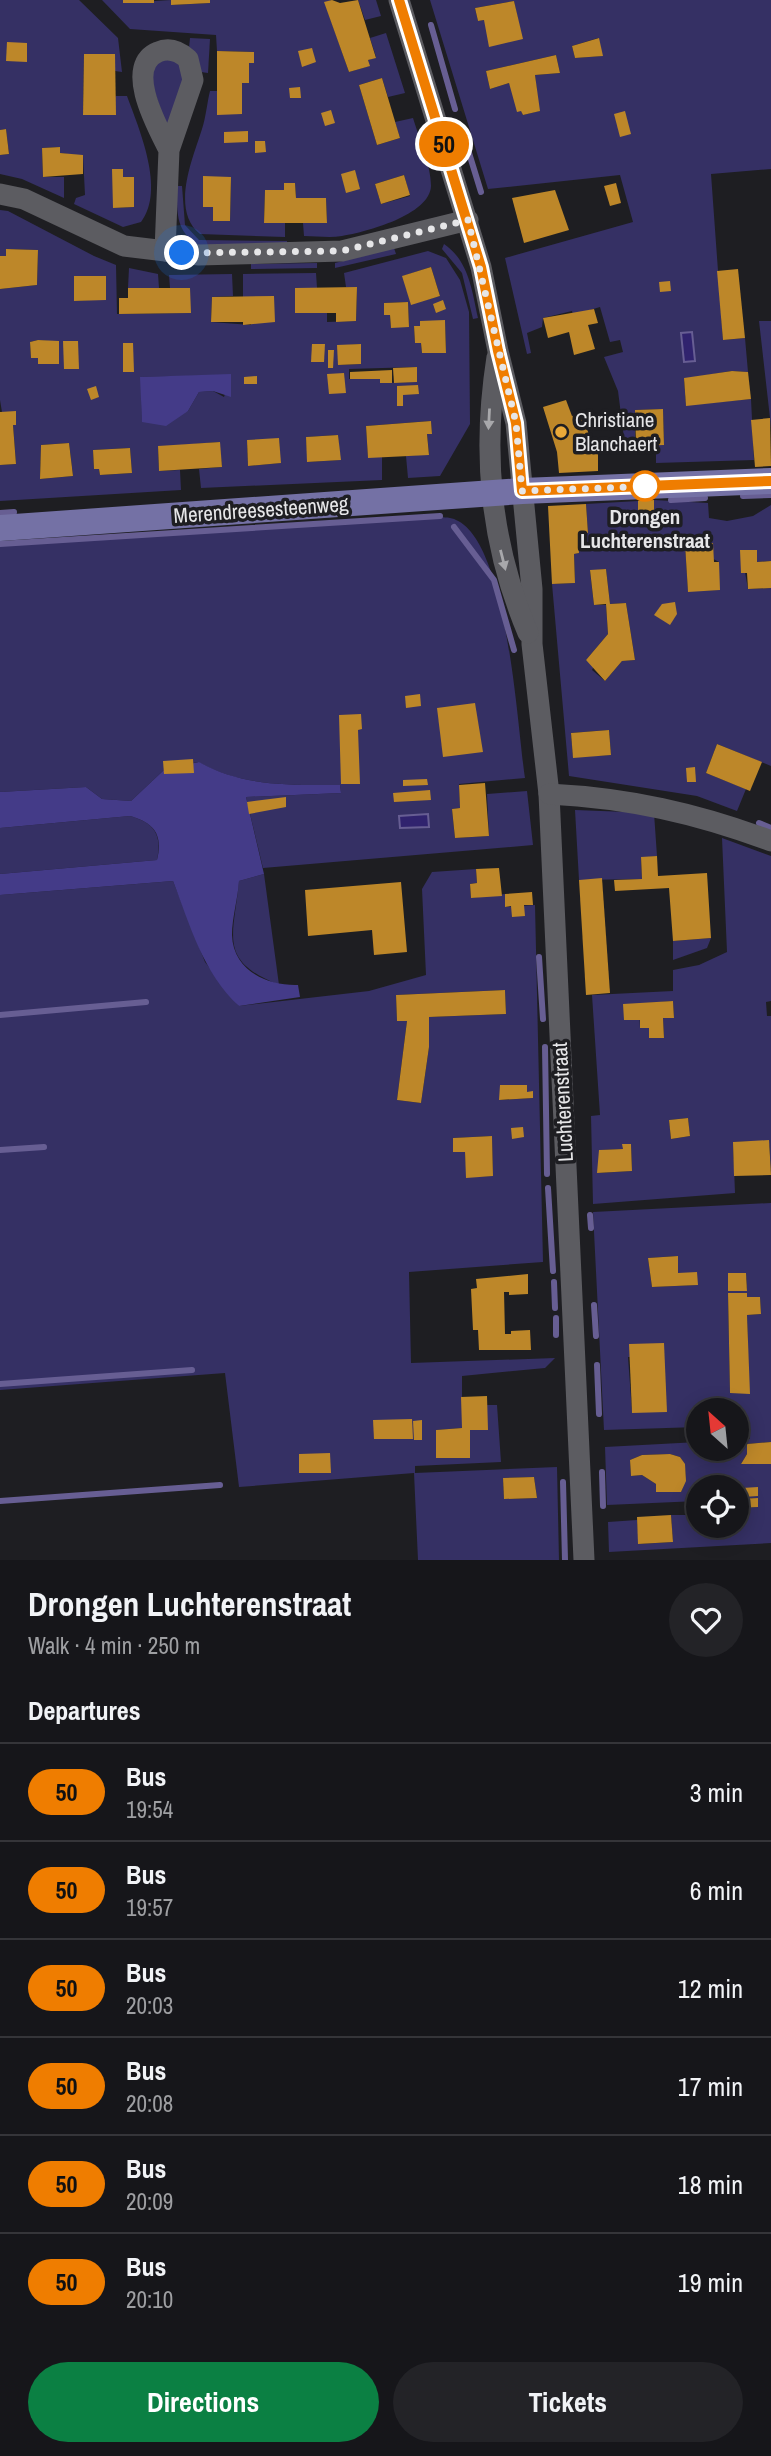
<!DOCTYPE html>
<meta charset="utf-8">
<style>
body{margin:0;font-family:"Archivo Narrow",sans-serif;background:#232327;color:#f1f3f6;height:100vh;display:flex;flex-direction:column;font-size:26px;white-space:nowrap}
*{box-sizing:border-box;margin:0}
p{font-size:23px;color:#9e9fa2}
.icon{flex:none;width:38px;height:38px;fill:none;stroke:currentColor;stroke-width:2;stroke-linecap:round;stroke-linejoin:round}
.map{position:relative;height:1560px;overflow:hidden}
.side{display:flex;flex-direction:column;background:#16161a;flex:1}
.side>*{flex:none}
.badge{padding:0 14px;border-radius:23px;font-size:24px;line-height:46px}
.needle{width:46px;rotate:333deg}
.fabs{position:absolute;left:686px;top:1398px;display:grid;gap:14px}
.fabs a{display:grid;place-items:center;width:63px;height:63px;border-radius:50%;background:#16161a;box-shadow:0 4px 18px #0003,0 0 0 2px #353539;font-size:35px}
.you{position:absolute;width:35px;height:35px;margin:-18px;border:5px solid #fff;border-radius:50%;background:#1a73e8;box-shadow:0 0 0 10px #1a73e833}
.map>.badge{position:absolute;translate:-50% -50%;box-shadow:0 0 0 4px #fff}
h2{padding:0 28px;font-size:26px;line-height:63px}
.round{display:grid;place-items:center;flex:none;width:74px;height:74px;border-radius:37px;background:#232327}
.summary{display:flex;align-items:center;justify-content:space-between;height:119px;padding:0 28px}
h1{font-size:33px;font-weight:800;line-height:52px}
.action{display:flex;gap:14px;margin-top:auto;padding:14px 28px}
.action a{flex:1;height:80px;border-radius:42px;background:#0b8043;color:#fff;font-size:28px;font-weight:800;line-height:80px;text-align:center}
.action a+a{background:#232327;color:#f1f3f6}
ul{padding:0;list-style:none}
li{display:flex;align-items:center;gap:21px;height:98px;padding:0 28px;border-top:2px solid #353539}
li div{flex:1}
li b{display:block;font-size:26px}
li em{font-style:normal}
li .badge{min-width:77px;font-weight:700;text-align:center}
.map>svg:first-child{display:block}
.green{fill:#353064;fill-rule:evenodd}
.forest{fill:#443b88}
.water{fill:#30236e;stroke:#675e93;stroke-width:2}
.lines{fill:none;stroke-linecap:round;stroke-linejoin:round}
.stream{stroke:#675e93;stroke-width:6}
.building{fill:#bd8729}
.minor{stroke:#5c5c61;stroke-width:21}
.major{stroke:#7471a5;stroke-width:26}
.oneway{fill:#a8a8ab}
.line-casing{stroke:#fff;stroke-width:16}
.line{stroke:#ef7d00;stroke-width:10}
.walk{stroke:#e6e6e8;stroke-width:7;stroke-dasharray:0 12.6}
.poi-dot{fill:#ebaa39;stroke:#1e1e22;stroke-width:2.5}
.stop-dot{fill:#fff;stroke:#ef7d00;stroke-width:3.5}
.labels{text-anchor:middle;stroke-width:7;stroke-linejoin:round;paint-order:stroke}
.poi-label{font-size:21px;fill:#e6e6e8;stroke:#1e1e22;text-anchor:start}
.street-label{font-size:21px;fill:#e6e6e8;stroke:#1e1e22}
.stop-label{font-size:21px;font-weight:bold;fill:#e6e6e8;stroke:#1e1e22}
</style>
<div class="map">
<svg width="771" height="1560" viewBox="0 0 771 1560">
<rect width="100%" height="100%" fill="#1e1e22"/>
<g class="green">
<path d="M0,0H79L118,38L122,72L115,71V54H84L83,114L116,96H127C139,129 166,190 141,222L123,227L74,204L76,198L85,195L83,156L60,153L59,147L42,148L43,177H64V198L22,179L0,174V155L9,154L6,129L0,130ZM123,169V177H134V207L113,208V170Z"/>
<path d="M102,0H123L124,3L171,0V5L210,3V0H332L325,3L349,72L369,66L368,60L376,57L370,38L386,33L405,93L388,97L382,78L359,85L377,145L400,138L395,122L413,118C419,138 431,165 431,186C430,215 366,232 342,236C330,238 316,236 304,236L303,223L327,222L326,198H296L295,183H284V190H265L264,222L285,223V237L200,234C170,210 193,158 202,129C206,117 207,103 210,91H217L242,114V83H249V63H254V52L217,51L216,35L130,29ZM404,175L410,196L381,204L375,184ZM203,177H231L230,221H213V207L203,206Z"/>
<polygon points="358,0 376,0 381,16 365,20"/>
<path d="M430,0H771V169L711,174L723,340L745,338L748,372L731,371L684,379L686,405L751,399L754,460L656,463V445L664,444L663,409L635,410V438H624L618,391L604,357L623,352L620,340L610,342L600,307L573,315L572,311L543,318L542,327L527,333L531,353L527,354L505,258L633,222L620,175L488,189ZM514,1L522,39L484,20L478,21L475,8ZM598,38L602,56L575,58L572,46ZM556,55L560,73L535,75L539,111L523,115L509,83L490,89L486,71Z"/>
<polygon points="190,38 210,39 208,73 201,72 189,48"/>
<polygon points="158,58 178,59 185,78 170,123 165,123 150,77"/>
<path d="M177,186H182L185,225L199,240L287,241V246H201C175,233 177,212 177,186Z"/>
<path d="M0,210L8,211L94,256L116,265L117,314L190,313V289L170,288L169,275L232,274L233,296L212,297L211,322L251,325L243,297V274L316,273L317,288H295V313H327V322L356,321L357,288L346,287L344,273L428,251L446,258L460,280L469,312L470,424L440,476L408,478L406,456L429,454L427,434H432L431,421L366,426L368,457H382V480L201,488L199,469L222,467L219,442L158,447L159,471L180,470L181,490L0,501V465L16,464L13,425L16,424V412H2L0,400V289L37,285L38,250L6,249V256H0ZM431,267L440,296L411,304L403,276ZM74,276H106V299L74,301ZM408,302L409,327H391L390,315H384V303ZM420,321H445L446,352L422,353L421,343H415L414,326H420ZM38,340L59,342V364H38V358H31L30,342ZM360,344L361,364L338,365V346ZM417,367V382L380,383V379H349V369ZM231,375L224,397L213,391L199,392L188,411L142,421L141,377ZM338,435L340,460L308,462L306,437ZM279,439L280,463L248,466L247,440ZM69,443L73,476L40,479L41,445ZM130,448L132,473L100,475L99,469H94L93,450Z"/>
<path d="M444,244C469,261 472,291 478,318L473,319L462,273L442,249Z"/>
<polygon points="394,248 396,254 335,268 335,263"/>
<polygon points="317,263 317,268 251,269 251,264"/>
<polygon points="129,268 158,274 159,288 128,288"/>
<polygon points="759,321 771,321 771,430 770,418"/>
<path d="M654,500L708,503L709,518L727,521L753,516L771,505V561L757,562L756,550H741L748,589L771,588V766L717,744L706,773L746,789L737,811L697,796L569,776L552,584L575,583L574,554L579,553L578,534L588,533L586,504L638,501L639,512L654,511ZM685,544L719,562V590L688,591ZM606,569L610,604L626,603L635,660L622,661L605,681L592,670L594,666L586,660L608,634L606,605H594L590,571ZM609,730L611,755L573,757L571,733Z"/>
<path d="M430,517C437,518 449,516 456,520C508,542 517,726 525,778L459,784L460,808L452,809L455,838L489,836L487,794L527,791L533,845L263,868L246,797L341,793L340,785C289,785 244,787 198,762L165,769L131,801L102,799L86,787L0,792V544Z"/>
<polygon points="575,810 654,813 657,856 641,858 642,879 579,880"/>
<path d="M130,816C155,823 162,835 157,860L0,874V828Z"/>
<path d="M722,838L771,856V1001L766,1002L767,1016H771V1175L769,1141L733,1142L735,1193L593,1204L591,1116L600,1115L592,995L673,991V970L699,965L727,952ZM673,1001L674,1017L663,1018L664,1038L650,1037L649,1028H640L639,1007L649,1003ZM688,1118L690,1136L671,1139L669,1120ZM623,1144H631L632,1171L598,1173L600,1150L623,1149Z"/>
<path d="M476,869L477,883L470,884L471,898L505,894L506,907L535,905L543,1262L409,1272L411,1363L555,1358L545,1368L462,1376V1428L436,1430V1457L470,1458V1430H487V1405H497L501,1462L415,1466V1473L557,1467L559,1560H418L414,1473L239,1487L225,1373L0,1390V895L173,881L205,962L239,1006L369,991L426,975L422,889L432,872ZM505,990L506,1014L429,1017V1047L421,1103L397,1100L407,1021H397L396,995ZM500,1085H526L527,1092H533V1098L500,1100ZM492,1136L493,1176L467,1177L465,1152H453V1138ZM534,1477L537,1498L504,1499L503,1478Z"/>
<path d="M264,874L279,985C217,960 234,936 239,881Z"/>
<polygon points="711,938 707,948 673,960 673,941"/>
<path d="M771,1203V1442L747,1444V1454L741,1464H771V1543L609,1552L608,1522L637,1520L639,1544L673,1542L671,1515H698V1526H737V1508L758,1507L757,1498L737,1499V1488H698V1501L607,1505L605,1447L698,1442V1449H737V1440L750,1439V1426H737V1410H698V1427L604,1430L593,1212ZM677,1256L678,1273L697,1285L652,1287L648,1258ZM728,1273H746L747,1291H728ZM728,1293H746L747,1297H760L761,1314L747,1315L749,1393H730ZM628,1357H630L667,1412H632ZM670,1454L680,1457C688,1468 686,1480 681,1492H656V1484L642,1475L631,1476L630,1460L642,1455Z"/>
</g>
<g class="forest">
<polygon points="231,374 231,397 213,391 199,392 188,411 166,426 142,422 140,377"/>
<path d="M199,762C244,787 289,785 340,785L341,793L246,797L264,874L239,881C238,898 232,918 232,935C233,971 268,986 298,985L300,997L239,1006C203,973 190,925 173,881L0,895V874L157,860C163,835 155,823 130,816L0,828V792L86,787L102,799L131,801L165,769Z"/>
</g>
<g class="water">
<polygon points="692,332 695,361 684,362 681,333"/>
<polygon points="428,814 429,827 400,828 399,816"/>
</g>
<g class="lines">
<g class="stream">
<polyline points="431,25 455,109"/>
<polyline points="460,128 464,140"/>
<polyline points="469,153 481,192"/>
<polyline points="743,496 771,495"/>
<polyline points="671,500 705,498"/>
<polyline points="0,513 14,512"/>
<polyline points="454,527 494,580 514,650"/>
<polyline points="0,544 440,516"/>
<polyline points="759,823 771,828"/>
<polyline points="539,957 543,1019"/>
<polyline points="0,1015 146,1002"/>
<polyline points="545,1047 547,1174"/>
<polyline points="0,1150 44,1147"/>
<polyline points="548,1188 553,1271"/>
<polyline points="590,1215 591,1228"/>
<polyline points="554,1282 555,1308"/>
<polyline points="594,1305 596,1336"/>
<polyline points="556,1318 556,1335"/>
<polyline points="597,1365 599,1414"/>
<polyline points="0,1384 192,1370"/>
<polyline points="602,1472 603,1506"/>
<polyline points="563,1482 565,1560"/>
<polyline points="0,1501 220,1485"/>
</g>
</g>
<g class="building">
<rect x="123" y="0" width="31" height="3"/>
<polygon points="171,0 210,0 210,3 171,5"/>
<polygon points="332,0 340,3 358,0 376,58 368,60 370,66 349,72 324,2"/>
<polygon points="514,1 523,39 489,47 484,20 478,21 475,8"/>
<polygon points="599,38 603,56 575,58 572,46"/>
<polygon points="7,42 27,43 27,62 6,61"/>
<polygon points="312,48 316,62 302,67 298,51"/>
<polygon points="217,51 254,52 254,63 249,63 249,83 242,83 242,114 217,115"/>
<polygon points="84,54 115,54 116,115 83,115"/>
<polygon points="556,55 560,73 535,75 540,111 523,115 521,111 517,112 509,83 490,89 486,71"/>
<polygon points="382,78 400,138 377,145 359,85"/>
<polygon points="300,87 301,98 290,98 289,88"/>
<polygon points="331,110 335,123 325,126 321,113"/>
<polygon points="625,111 631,134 620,137 614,114"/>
<polygon points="6,129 9,154 0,155 0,130"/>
<polygon points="248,131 248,142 224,143 224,132"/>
<polygon points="255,141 265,141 266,152 255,153"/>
<polygon points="60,147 60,153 83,155 83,174 43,177 42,148"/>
<polygon points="112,169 123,169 123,177 134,177 134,207 113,208"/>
<polygon points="355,170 360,189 346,193 341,174"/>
<polygon points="404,175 410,195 381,204 375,184"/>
<polygon points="203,176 231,177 230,221 213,221 213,207 203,207"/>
<polygon points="284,183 295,183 296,198 326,198 327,223 264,223 265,190 284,190"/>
<polygon points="616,183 621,203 610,206 604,186"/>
<polygon points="555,190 569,230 524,243 512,198"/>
<polygon points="6,249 38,250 37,285 0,289 0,256 6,256"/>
<polygon points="431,267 440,296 411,305 402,276"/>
<polygon points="738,269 745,338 723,340 717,271"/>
<polygon points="74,276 106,276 106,300 74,301"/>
<polygon points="670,281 671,291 660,292 659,282"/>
<polygon points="357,287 356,321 336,322 336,313 295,313 295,288"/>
<polygon points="128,288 190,288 191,313 119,314 119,298 128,298"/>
<polygon points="274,296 275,322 243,325 243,322 211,322 212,297"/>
<polygon points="443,300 446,309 436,313 433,304"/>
<polygon points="408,302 409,327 391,328 390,315 384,315 384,303"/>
<polygon points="594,309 598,323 588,325 595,349 574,355 569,332 548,338 543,318"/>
<polygon points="445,320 446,353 422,353 421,343 415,343 414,326 420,326 420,321"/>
<polygon points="38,340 59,341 59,364 38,364 38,358 31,358 30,342"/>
<polygon points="63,341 78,341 79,369 64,369"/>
<polygon points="123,343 133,343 134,372 123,372"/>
<polygon points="312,344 325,344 324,362 311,362"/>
<polygon points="361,344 361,364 338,365 337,345"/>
<polygon points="328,350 334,350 333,368 328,368"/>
<polygon points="417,367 417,382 394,383 393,368"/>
<polygon points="392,370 392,383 380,383 380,379 350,379 350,372"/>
<polygon points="732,371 748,372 751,399 686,406 684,378"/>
<polygon points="344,373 346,393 329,394 327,374"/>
<polygon points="257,376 257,384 244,384 244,377"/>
<polygon points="418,385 419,394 403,395 403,406 397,406 397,386"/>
<polygon points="96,386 99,397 91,400 87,389"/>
<polygon points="566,400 572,416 582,413 589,435 578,438 579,446 580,450 598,449 598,471 559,473 557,452 543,407"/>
<polygon points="663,409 664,445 636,446 635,410"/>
<polygon points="16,411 16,425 13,425 16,464 0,465 0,412"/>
<polygon points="770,418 771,466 755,467 751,420"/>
<polygon points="431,421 432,434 427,434 429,455 368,458 366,426"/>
<polygon points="338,435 341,460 307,462 306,437"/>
<polygon points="279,438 281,463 248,466 247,440"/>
<polygon points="220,442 222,467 159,471 158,446"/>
<polygon points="69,443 73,476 40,479 41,445"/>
<polygon points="130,448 132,473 100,475 99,469 94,469 93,450"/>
<polygon points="654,500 654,511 638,512 638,501"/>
<polygon points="586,504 588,533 578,534 579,553 574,554 575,583 552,584 548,506"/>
<polygon points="713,543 714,562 719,562 720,590 688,592 685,544"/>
<polygon points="740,550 757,550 757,562 771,561 771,588 748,589 747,573 741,573"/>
<polygon points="606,569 610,604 626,603 635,660 622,661 605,681 586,660 608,634 606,604 594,605 590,570"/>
<polygon points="675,602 677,614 670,625 654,615 662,604"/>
<polygon points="420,694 421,706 406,708 405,696"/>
<polygon points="475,703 483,752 443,757 437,708"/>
<polygon points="361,714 362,729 358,730 360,784 341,784 339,715"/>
<polygon points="609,730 611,755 573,758 571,733"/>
<polygon points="717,744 762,762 750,791 706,773"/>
<polygon points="193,759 194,773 164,774 163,761"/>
<polygon points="695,767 696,782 687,782 686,768"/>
<polygon points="427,779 428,785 403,786 403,780"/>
<polygon points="485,783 489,836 455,838 452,809 460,808 459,785"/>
<polygon points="430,790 431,800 394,802 393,793"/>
<polygon points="286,797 286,807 249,814 247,802"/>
<polygon points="657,856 658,876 707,873 711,938 673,941 669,888 615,891 614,880 642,879 641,857"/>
<polygon points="499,868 502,896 471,898 470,884 477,883 476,869"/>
<polygon points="602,878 610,993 586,995 579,880"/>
<polygon points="401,882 407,952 374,955 372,930 308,936 305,890"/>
<polygon points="532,892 533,905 524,905 525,916 512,917 511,906 505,907 505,894"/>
<polygon points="505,990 506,1014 429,1017 429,1047 421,1103 397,1100 407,1021 397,1021 396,995"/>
<polygon points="673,1001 674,1018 663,1018 664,1038 649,1038 649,1028 640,1028 640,1020 624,1020 623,1004"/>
<polygon points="500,1085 527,1085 527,1092 533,1091 533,1098 499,1100"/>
<polygon points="688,1118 690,1136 671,1139 669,1120"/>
<polygon points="523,1127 524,1137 512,1139 511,1128"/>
<polygon points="492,1136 493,1176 466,1178 465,1152 453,1152 453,1138"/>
<polygon points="769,1140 771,1175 734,1176 733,1142"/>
<polygon points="622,1144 631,1144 632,1171 597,1173 599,1150 623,1149"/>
<polygon points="678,1256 678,1273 697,1272 698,1285 652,1287 648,1258"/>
<polygon points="728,1273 746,1273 747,1291 728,1291"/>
<polygon points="528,1274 528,1294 509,1295 509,1292 504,1292 505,1334 511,1334 511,1331 530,1330 531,1350 479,1350 478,1330 473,1330 471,1289 477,1288 476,1279"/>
<polygon points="728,1293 747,1293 747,1297 760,1297 761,1314 747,1315 750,1394 730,1393"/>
<polygon points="664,1343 667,1412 632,1413 629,1344"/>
<polygon points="487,1396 488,1430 470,1430 470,1458 436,1458 436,1430 462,1428 461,1397"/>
<polygon points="412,1419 413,1439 374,1439 373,1420"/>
<polygon points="422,1420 422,1440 414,1440 413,1421"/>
<polygon points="771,1442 771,1464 741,1464 747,1454 747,1444"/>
<polygon points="330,1453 331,1473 299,1473 299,1454"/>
<polygon points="670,1454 680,1457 685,1464 686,1481 681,1492 656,1492 656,1484 642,1475 631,1476 630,1460 642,1455"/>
<polygon points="534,1477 537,1498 504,1499 503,1478"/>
<polygon points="758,1487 758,1496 743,1497 742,1488"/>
<polygon points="758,1498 758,1507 737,1508 737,1499"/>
<polygon points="688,1501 698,1501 698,1515 689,1516"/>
<polygon points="671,1515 673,1542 638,1544 637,1517"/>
</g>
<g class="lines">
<g class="minor">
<polyline points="399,0 481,267 498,351 516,423 532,589 532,644 549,794 584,1560"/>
<polyline points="0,194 24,199 124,246 199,255 342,251 468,220"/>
<path d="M165,251L169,150L193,80L188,59C179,51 169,47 158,52C123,66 158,128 169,150"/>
<path d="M497,357C482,453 490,543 528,633"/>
<path d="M549,794C628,798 696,813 771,841"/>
</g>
<polyline class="major" points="0,528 522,491 771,481"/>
</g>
<defs><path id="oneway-solid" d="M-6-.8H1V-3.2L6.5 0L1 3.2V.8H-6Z" transform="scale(1.75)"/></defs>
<g class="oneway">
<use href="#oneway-solid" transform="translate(489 419) rotate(93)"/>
<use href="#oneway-solid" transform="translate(503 560) rotate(76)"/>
</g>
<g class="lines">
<defs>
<polyline id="line" points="399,0 481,267 498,351 516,423 522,491 771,481"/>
</defs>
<use href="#line" class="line-casing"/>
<use href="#line" class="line"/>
<polyline class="walk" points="182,253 342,251 468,220 516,423 522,491 657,486 645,486"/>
</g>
<circle class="poi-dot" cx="561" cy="432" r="7"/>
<circle class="stop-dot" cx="645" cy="486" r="14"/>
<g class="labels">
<g class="poi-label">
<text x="575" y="427">Christiane<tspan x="575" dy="24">Blanchaert</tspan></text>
</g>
<g class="street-label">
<text transform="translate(261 510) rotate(-4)" y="7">Merendreesesteenweg</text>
<text transform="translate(563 1102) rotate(-93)" y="7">Luchterenstraat</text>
</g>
<g class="stop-label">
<text x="645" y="524">Drongen<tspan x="645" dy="24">Luchterenstraat</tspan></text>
</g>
</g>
</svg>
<div class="fabs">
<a><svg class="needle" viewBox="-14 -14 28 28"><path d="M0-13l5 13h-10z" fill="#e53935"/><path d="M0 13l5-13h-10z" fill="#9e9fa2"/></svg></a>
<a><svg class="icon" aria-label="locate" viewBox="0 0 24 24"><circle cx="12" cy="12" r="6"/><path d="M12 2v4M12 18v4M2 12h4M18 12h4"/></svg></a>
</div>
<div class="you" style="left:182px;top:253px"></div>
<b class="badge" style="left:444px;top:144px;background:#ef7d00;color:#111">50</b>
</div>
<section class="side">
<div class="summary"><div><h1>Drongen Luchterenstraat</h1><p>Walk · 4 min · 250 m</p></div><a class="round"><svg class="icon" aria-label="heart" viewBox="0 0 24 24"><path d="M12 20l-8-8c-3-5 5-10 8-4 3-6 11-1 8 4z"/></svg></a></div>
<h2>Departures</h2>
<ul>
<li><span class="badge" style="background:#ef7d00;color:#111">50</span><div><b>Bus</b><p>19:54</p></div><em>3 min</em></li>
<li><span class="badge" style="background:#ef7d00;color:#111">50</span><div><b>Bus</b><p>19:57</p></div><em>6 min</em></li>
<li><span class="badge" style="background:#ef7d00;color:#111">50</span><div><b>Bus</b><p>20:03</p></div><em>12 min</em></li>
<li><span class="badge" style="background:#ef7d00;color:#111">50</span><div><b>Bus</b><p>20:08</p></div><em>17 min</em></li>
<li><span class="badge" style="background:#ef7d00;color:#111">50</span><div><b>Bus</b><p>20:09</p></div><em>18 min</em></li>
<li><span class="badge" style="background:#ef7d00;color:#111">50</span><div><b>Bus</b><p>20:10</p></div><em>19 min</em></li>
</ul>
<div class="action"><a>Directions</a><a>Tickets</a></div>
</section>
